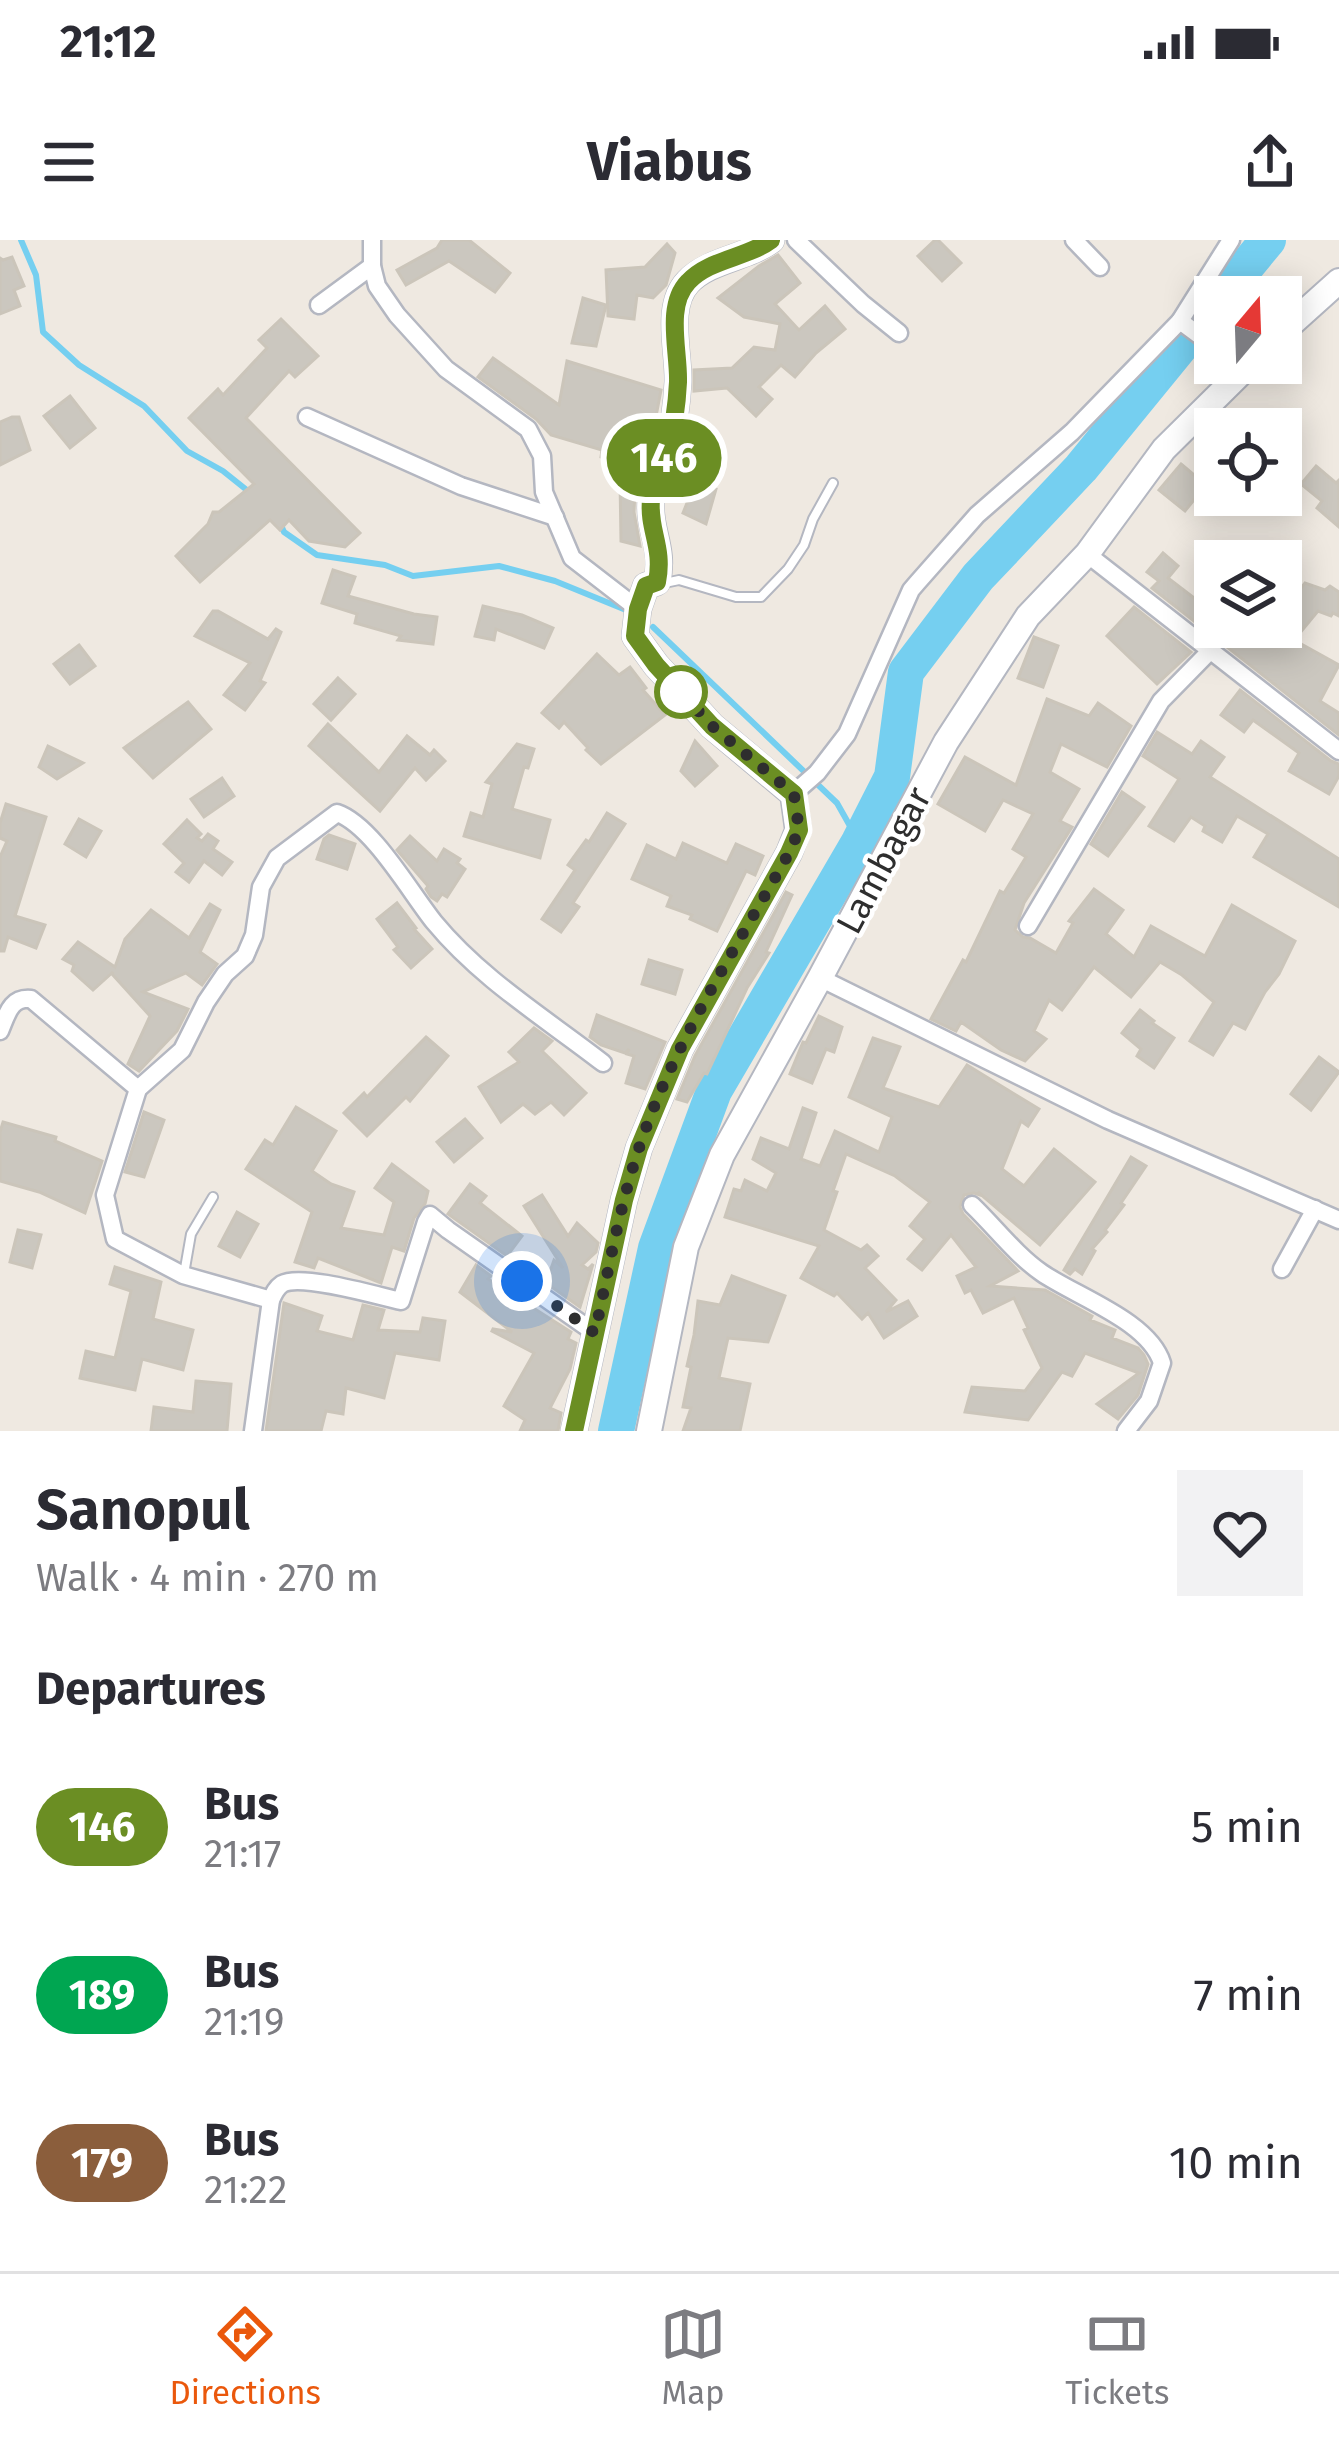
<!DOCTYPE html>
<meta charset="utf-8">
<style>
body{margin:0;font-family:"Fira Sans",sans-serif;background:#f2f2f3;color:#2b2b33;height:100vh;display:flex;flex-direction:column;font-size:45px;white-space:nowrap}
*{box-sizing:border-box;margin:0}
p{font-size:39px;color:#7c7c81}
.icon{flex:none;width:66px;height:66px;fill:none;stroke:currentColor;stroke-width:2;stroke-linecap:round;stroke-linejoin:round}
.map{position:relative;height:1191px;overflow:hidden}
.sheet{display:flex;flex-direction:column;background:#fff;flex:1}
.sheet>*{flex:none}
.badge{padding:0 24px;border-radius:39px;font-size:42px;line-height:78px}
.needle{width:78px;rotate:19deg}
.controls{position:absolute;left:1194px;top:36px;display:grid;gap:24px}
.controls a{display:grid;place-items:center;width:108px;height:108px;border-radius:0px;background:#fff;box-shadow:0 6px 30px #0003;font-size:60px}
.you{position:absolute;width:60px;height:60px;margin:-30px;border:9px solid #fff;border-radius:50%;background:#1a73e8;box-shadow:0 0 0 18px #1a73e833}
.map>.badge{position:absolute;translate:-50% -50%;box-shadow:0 0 0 6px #fff}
h2{padding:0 36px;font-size:45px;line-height:108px}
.round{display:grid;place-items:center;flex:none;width:126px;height:126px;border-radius:0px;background:#f2f2f3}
.summary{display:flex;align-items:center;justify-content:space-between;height:204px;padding:0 36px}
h1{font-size:57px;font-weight:700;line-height:90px}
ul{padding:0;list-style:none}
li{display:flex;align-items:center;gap:36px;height:168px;padding:0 36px}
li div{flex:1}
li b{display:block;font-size:45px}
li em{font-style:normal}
li .badge{min-width:132px;font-weight:700;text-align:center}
.status{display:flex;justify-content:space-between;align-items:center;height:84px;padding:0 60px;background:#fff;direction:ltr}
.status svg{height:33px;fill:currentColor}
header{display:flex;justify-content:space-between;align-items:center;height:156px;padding:0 36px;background:#fff;font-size:54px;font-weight:700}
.tabs{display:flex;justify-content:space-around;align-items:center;height:168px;border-top:3px solid #e1e1e2;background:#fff;font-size:33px;color:#7c7c81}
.tabs a{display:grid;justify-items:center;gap:6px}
.tabs .on{color:#ea580c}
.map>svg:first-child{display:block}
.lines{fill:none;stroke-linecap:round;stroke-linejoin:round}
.stream{stroke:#75cff0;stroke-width:6}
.river{stroke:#75cff0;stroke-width:36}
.building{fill:#cbc7bf;stroke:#cbc5ba;stroke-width:3}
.lane-casing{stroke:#b4b7c1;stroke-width:12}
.street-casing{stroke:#b4b7c1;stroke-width:21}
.secondary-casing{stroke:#b4b7c1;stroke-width:28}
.lane{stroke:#fff;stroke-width:8}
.street{stroke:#fff;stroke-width:16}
.secondary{stroke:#fff;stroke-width:24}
.line-casing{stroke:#fff;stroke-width:27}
.line{stroke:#6b8e23;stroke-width:18}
.walk{stroke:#2e2e2e;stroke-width:12;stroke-dasharray:0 21.6}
.stop-dot{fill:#fff;stroke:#6b8e23;stroke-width:6}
.labels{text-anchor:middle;stroke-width:9;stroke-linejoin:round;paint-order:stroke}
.street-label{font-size:36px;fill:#2e2e2e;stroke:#fff}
</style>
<div class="status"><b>21:12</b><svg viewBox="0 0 49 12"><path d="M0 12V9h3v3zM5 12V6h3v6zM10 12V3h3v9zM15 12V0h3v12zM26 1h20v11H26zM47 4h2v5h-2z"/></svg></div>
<header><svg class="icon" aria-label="menu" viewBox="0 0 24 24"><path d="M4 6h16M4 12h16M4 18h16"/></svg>Viabus<svg class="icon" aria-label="share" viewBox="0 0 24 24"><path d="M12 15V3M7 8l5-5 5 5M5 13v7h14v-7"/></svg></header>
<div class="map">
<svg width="1339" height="1191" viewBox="0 0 1339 1191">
<rect width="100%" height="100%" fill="#efe9e1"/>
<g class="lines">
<g class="stream">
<polyline points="21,0 36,35 43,92 79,125 144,166 187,211 223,231 253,255"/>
<polyline points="279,281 284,292 317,315 385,325 413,336 499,326 555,341 626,370"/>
<polyline points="653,387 837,563 859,602"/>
</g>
<g class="river">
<polyline points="1221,57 1268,0"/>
<polyline points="616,1191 656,1008 714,851 859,602 892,537 906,432 978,337 1081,228 1215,64"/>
</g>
</g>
<g class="building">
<polygon points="442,0 469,0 510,33 495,52 449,21 406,45 397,30 437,8"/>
<polygon points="935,0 938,0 961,23 942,41 918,16"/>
<polygon points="667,4 675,13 666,45 653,58 637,55 634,79 608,76 606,30 645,27"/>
<polygon points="778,15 800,43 775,64 799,90 825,66 845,89 816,113 795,137 781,125 759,147 772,159 756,176 727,148 694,151 694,130 732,128 754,107 775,110 780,84 744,77 718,58 759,26"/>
<polygon points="12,17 24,46 14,50 20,66 0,74 0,18 3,20"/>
<polygon points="583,58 606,65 596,106 572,103"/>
<polygon points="281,79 318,116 295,137 289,131 246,178 360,293 345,307 309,301 289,280 280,290 270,280 200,342 176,316 208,284 213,272 219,272 254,244 189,178 218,149 223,155 267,108 259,100"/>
<polygon points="493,118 559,165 567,121 661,150 650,208 635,251 634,272 640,306 621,301 620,239 624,225 601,217 602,210 551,195 536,179 478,137"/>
<polygon points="70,156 95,188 70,208 44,176"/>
<polygon points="12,177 19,177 30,210 0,225 0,182"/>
<polygon points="1181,224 1206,245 1185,271 1159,250"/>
<polygon points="1316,226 1336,243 1339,240 1339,287 1317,268 1322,261 1301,244"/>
<polygon points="695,243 716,249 706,284 683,273"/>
<polygon points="1163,313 1178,326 1168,338 1215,374 1215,387 1281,387 1281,373 1305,343 1325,350 1330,346 1339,352 1339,376 1333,373 1331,376 1318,371 1294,400 1339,425 1320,461 1339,473 1339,495 1152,348 1159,341 1147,332"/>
<polygon points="333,330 355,337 348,356 414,374 437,377 433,404 398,400 401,396 355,383 357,374 322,363"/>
<polygon points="483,366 522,375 553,388 544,408 496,389 494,400 475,396"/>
<polygon points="1134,367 1191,412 1157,444 1107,396"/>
<polygon points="213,371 218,371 268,399 276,389 281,392 260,441 265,443 245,470 224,455 250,423 195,396"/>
<polygon points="1034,397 1058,406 1043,447 1018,438"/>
<polygon points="79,405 95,426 70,444 54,424"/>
<polygon points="597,414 619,435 630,427 646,448 643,450 665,475 601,524 586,510 588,508 564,482 559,488 542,473"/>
<polygon points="338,438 355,454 331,480 314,464"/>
<polygon points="1240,450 1331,521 1339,524 1339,536 1329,554 1289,531 1299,513 1253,480 1244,492 1221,475"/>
<polygon points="1047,459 1089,476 1098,463 1131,486 1107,527 1061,504 1050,532 1079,549 1060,581 1072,587 1024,663 1015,690 1023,697 1030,698 1056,713 1073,683 1069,681 1094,649 1123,670 1106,694 1134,717 1151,686 1205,716 1232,665 1295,701 1279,734 1265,752 1245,789 1233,783 1213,815 1190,801 1214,762 1182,735 1160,722 1131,757 1094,727 1062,770 1049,760 1034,791 1046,799 1025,821 1001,810 961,782 956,791 931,779 963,720 966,722 1000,651 1004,653 1026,617 1013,609 1033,574 1003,560 985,591 938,564 965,517 1016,545"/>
<polygon points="188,462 211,489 153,538 124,508"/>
<polygon points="328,484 379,532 407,496 430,515 434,510 445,521 426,540 415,528 380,571 309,506"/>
<polygon points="1157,492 1192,514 1201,501 1224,517 1210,537 1339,619 1339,667 1254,617 1268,594 1237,576 1222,602 1203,591 1205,586 1191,577 1174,601 1149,586 1179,539 1143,516"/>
<polygon points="695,501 717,526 695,546 681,531"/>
<polygon points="517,504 534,509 528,528 524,527 512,569 550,580 540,618 464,596 471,573 483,577 492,544 486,542"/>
<polygon points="48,506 83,523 57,539 39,527"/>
<polygon points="222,538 234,556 204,577 191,559"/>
<polygon points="1122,552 1144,567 1108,616 1091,604"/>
<polygon points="6,564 46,577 15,676 45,685 36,708 8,697 4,711 0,711 0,617 7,601 0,598 0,583"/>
<polygon points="607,573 625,584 573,663 579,667 561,692 542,679 575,630 568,625 586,600 589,602"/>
<polygon points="79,579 101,591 86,617 65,604"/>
<polygon points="187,580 201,594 197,598 202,601 208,594 218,601 213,609 232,622 222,635 204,621 189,642 176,632 184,623 164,604"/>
<polygon points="329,595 355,604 347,629 317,619 324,599"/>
<polygon points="410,596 437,621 444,609 460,619 457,623 465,629 447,657 442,654 437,661 431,657 426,649 428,646 397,610"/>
<polygon points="683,603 727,623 736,604 763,616 755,635 746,631 717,691 690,679 692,675 667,666 671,656 632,639 647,605 676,619"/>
<polygon points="786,652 792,655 766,712 769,713 747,748 707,834 704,833 687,862 677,859 695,816"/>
<polygon points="397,663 416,688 414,689 432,709 411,728 394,710 398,707 377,679"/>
<polygon points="210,664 220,670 200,712 217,724 202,745 186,733 143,752 188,769 177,791 139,831 128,824 150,776 112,734 113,732 93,750 72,731 74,725 63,719 78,702 115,727 125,699 151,670 189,698"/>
<polygon points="649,720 682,730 675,754 642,744"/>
<polygon points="1140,770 1154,781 1152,783 1174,798 1154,828 1137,816 1141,809 1122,793"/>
<polygon points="597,775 665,802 645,849 626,843 634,816 627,814 629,809 625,813 601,805 590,797"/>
<polygon points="819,776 842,787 834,812 826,809 812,843 790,834 801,807 803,802 806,803"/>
<polygon points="534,788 552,801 542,811 586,853 564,875 551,862 535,874 523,864 501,882 479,847 519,822 509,812"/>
<polygon points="426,797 448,816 410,861 406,857 367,896 344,873 364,853 367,857"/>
<polygon points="873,798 900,807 883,848 939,867 967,825 1039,869 1028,886 1021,881 1002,929 1024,946 1054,909 1095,942 1040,1005 978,952 980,955 974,953 964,955 960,967 963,974 1018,1031 990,1046 1045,1050 1092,1076 1090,1080 1115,1090 1112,1098 1138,1108 1144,1115 1148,1124 1138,1155 1118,1179 1097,1164 1139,1133 1085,1113 1072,1136 1062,1132 1028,1180 965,1172 972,1147 1025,1151 1042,1128 1024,1090 1028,1088 1014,1058 983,1073 971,1050 965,1053 957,1036 976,1027 951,995 922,1030 908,1019 925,999 910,986 930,962 895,936 846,914 833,951 837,952 824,990 861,1010 867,1005 878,1016 865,1028 896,1060 886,1072 908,1061 917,1076 884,1098 868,1073 862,1079 837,1053 834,1056 801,1038 819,1006 725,977 734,949 741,951 745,940 767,951 776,933 753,919 761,898 789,909 803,868 816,873 801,919 820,926 835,891 879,912 892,877 849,857"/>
<polygon points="1319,817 1339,832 1311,870 1291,854"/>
<polygon points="296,867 336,891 312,931 331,944 354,952 341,988 384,995 394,962 375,948 392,924 428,951 425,964 414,978 404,1011 392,1007 381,1043 318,1018 314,1028 295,1022 312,972 246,929 265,900 273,905"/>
<polygon points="144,872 164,880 144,937 125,932"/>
<polygon points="465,879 482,898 454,922 437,902"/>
<polygon points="3,882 56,897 55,901 102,921 85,973 39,952 0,941 0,892"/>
<polygon points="1131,917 1146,926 1121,963 1124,965 1105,990 1107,992 1092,1009 1095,1011 1082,1034 1075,1029 1070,1034 1064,1030"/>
<polygon points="470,944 486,956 480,963 522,996 507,1016 448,974"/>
<polygon points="542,955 568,996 577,983 598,1003 596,1012 582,1025 588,1029 593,1024 580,1067 546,1043 554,1020 563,1028 524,966"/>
<polygon points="237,972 258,984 240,1017 219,1006"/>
<polygon points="18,990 41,995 32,1028 10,1022"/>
<polygon points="476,1025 491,1036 488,1039 571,1092 568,1099 576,1103 570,1129 550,1168 561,1173 558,1191 520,1191 525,1180 504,1166 534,1113 492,1091 493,1089 512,1092 460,1052"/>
<polygon points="115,1027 161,1042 153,1079 193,1090 183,1130 142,1119 135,1150 80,1138 86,1111 115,1118 131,1051 110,1044"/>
<polygon points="732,1036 785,1056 768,1102 728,1098 719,1138 750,1144 740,1191 683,1191 691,1168 683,1167 691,1127 687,1126 694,1095 698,1061 720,1065"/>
<polygon points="284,1063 322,1076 317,1091 353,1100 363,1065 384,1070 378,1090 420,1092 423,1078 445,1081 439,1120 395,1113 384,1158 346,1148 343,1174 326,1171 321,1191 266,1191"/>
<polygon points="196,1141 231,1144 227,1191 151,1191 154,1167 193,1172"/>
</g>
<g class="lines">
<defs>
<g id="lane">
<polyline points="660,344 679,340 736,357 761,357 788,329 804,305 813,279 833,243"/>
<polyline points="184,1034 191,994 213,957"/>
</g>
<g id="street">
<polyline points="372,0 372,26 377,46 397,75 446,129 528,189 542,216 544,252 572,318 638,369"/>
<polyline points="796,0 863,64 899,93"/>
<polyline points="1074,0 1100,27"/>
<polyline points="319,65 372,26"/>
<polyline points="1215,107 1180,81 1231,0"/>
<polyline points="307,177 461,246 555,277"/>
<polyline points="1087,314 1339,511"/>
<polyline points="793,554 817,533 847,494 911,350 917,343 977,275 1072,192 1180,81"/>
<polyline points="1028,686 1161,461 1210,411"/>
<polyline points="820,738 1108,880 1339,980"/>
<path d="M0,791C7,775 10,757 31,759L138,849L105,955L115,999L183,1035L271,1060"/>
<path d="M138,849L182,810L206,762L225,734L245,716L254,695L261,647L277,618L337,573C372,585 410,652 434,682C481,739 545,778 603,823"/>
<path d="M972,965C995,987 1016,1015 1042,1033C1077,1057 1149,1081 1162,1123L1149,1161L1126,1191"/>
<polyline points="1282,1029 1315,969"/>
<path d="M253,1191L271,1060C274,1053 276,1048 282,1044C301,1033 378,1056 401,1061L426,982L430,975L448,990L595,1093"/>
</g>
<g id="secondary">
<polyline points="1281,93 1339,41"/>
<path d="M574,1191L624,960L639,908L680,809L789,613L798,590L793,554L712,486L656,425L635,396L638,369L646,346L657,342C665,307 648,290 651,260C652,241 663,224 668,206C674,186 677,162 678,142C679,111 665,66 688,42C709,20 747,18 771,0"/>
<polyline points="649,1191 686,1007 722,915 820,738 946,502 1028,376 1087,314 1164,209 1251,123"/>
</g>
</defs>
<use href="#lane" class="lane-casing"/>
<use href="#street" class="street-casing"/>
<use href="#secondary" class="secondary-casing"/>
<use href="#lane" class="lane"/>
<use href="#street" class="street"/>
<use href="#secondary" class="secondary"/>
</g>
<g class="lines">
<defs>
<path id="line" d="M574,1191L624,960L639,908L680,809L789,613L799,590L794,554L712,486L656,425L635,396L638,369L646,346L657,342C664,307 648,290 651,260C652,241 663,224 668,206C674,186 677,162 678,142C679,111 665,66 688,42C709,19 747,18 771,0"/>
</defs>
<use href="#line" class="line-casing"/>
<use href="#line" class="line"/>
<path class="walk" d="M522,1041L595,1093C608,1032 619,970 638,911C672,806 735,710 789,613L799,590L794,554L712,486L681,452"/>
</g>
<circle class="stop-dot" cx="681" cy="452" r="24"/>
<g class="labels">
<g class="street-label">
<text transform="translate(883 620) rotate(-62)" y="13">Lambagar</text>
</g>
</g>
</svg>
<div class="controls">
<a><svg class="needle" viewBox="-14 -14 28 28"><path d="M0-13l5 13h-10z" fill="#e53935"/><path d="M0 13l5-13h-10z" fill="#7c7c81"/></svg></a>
<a><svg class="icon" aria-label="locate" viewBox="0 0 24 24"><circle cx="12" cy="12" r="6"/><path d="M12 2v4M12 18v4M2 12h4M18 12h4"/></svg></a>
<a><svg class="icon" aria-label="layers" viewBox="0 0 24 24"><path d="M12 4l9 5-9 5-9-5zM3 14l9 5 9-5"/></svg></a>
</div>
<div class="you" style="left:522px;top:1041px"></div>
<b class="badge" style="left:664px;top:218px;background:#6b8e23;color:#fff">146</b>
</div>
<section class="sheet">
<div class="summary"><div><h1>Sanopul</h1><p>Walk · 4 min · 270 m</p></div><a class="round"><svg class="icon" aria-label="heart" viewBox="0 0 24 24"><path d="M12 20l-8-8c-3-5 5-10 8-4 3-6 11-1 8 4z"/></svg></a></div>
<h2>Departures</h2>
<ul>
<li><span class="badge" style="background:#6b8e23;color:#fff">146</span><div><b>Bus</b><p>21:17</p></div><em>5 min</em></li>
<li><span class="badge" style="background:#00a651;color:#fff">189</span><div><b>Bus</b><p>21:19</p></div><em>7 min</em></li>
<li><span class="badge" style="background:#8b5e3c;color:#fff">179</span><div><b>Bus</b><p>21:22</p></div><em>10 min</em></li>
</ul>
</section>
<nav class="tabs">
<a class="on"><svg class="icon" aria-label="directions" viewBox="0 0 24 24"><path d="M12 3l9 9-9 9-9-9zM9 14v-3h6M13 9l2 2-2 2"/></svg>Directions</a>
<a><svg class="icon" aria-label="map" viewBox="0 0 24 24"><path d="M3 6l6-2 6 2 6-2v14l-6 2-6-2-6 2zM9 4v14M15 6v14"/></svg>Map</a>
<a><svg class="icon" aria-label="tickets" viewBox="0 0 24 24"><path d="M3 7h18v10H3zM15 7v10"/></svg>Tickets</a>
</nav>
